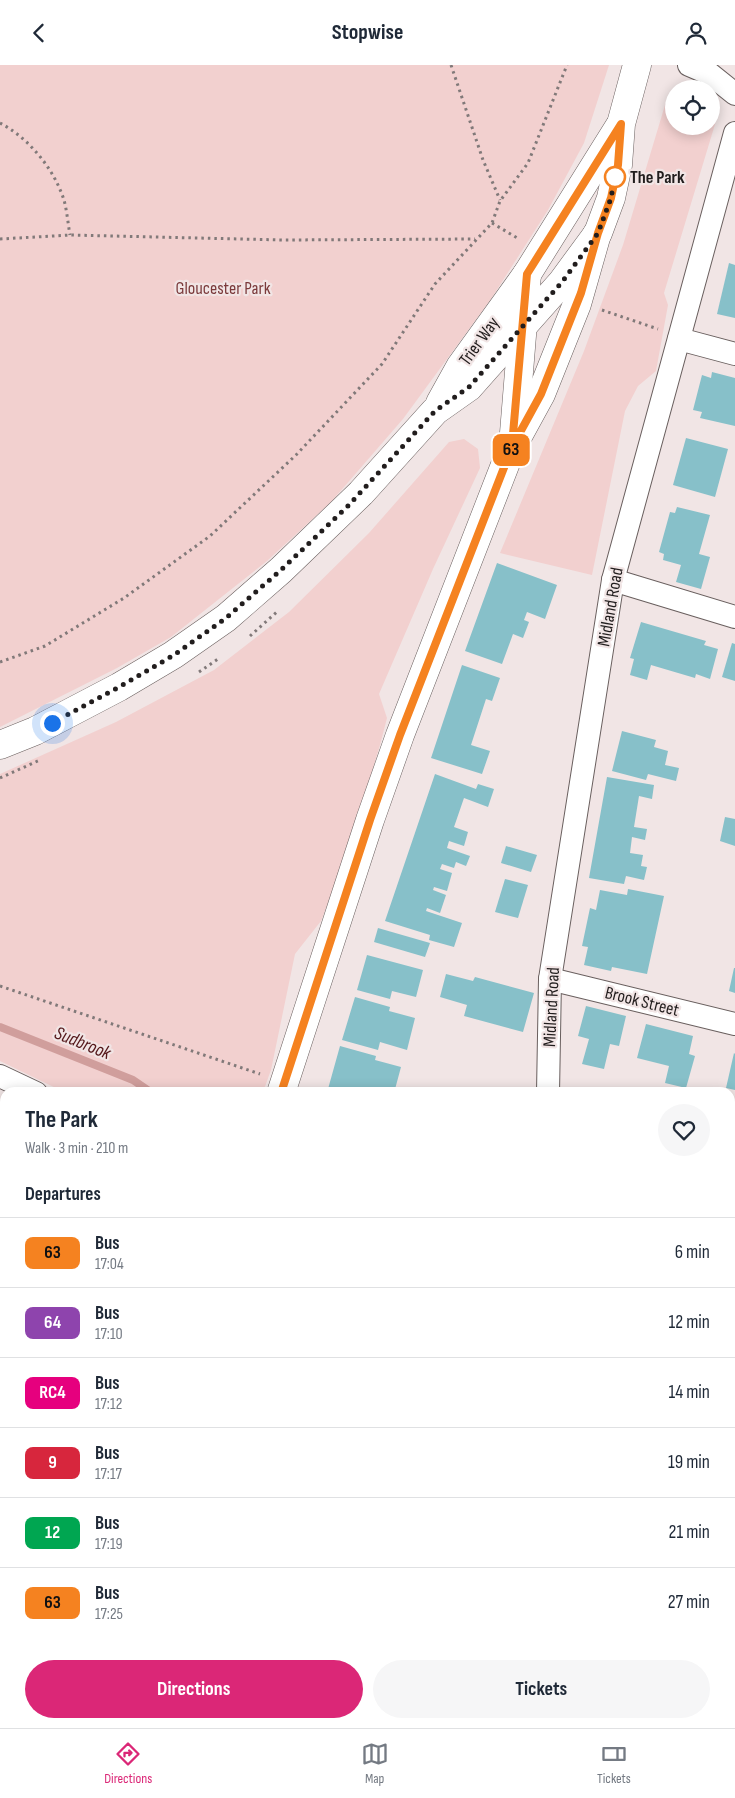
<!DOCTYPE html>
<meta charset="utf-8">
<style>
body{margin:0;font-family:"Sofia Sans Condensed",sans-serif;background:#f6f6f7;color:#1f2937;height:100vh;display:flex;flex-direction:column;font-size:19px;white-space:nowrap}
*{box-sizing:border-box;margin:0}
p{font-size:16px;color:#747a83}
.icon{flex:none;width:28px;height:28px;fill:none;stroke:currentColor;stroke-width:2;stroke-linecap:round;stroke-linejoin:round}
.map{position:relative;flex:1;overflow:hidden}
.sheet{position:absolute;left:0px;top:1022px;width:735px;height:641px;display:flex;flex-direction:column;background:#fff;border-radius:15px 15px 0 0;box-shadow:0 2px 12px #0003}
.sheet>*{flex:none}
.badge{padding:0 10px;border-radius:8px;font-size:18px;line-height:32px}
.buttons{position:absolute;left:665px;top:15px;display:grid;gap:10px}
.buttons a{display:grid;place-items:center;width:55px;height:55px;border-radius:50%;background:#fff;box-shadow:0 2px 12px #0003;font-size:25px}
.you{position:absolute;width:25px;height:25px;margin:-12px;border:4px solid #fff;border-radius:50%;background:#1a73e8;box-shadow:0 0 0 8px #1a73e833}
.map>.badge{position:absolute;translate:-50% -50%;box-shadow:0 0 0 2px #fff}
h2{padding:0 25px;font-size:19px;line-height:45px}
.round{display:grid;place-items:center;flex:none;width:52px;height:52px;border-radius:26px;background:#f6f6f7}
.summary{display:flex;align-items:center;justify-content:space-between;height:85px;padding:0 25px}
h1{font-size:24px;font-weight:700;line-height:38px}
.cta{display:flex;gap:10px;margin-top:auto;padding:10px 25px}
.cta a{flex:1;height:58px;border-radius:30px;background:#db2777;color:#fff;font-size:20px;font-weight:700;line-height:58px;text-align:center}
.cta a+a{background:#f6f6f7;color:#1f2937}
ul{padding:0;list-style:none}
li{display:flex;align-items:center;gap:15px;height:70px;padding:0 25px;border-top:1px solid #e0e1e3}
li div{flex:1}
li b{display:block;font-size:19px}
li em{font-style:normal}
li .badge{min-width:55px;font-weight:700;text-align:center}
header{display:flex;justify-content:space-between;align-items:center;height:65px;padding:0 25px;background:#fff;font-size:22px;font-weight:700}
.tab-bar{display:flex;justify-content:space-around;align-items:center;height:70px;border-top:1px solid #e0e1e3;background:#fff;font-size:14px;color:#747a83}
.tab-bar a{display:grid;justify-items:center;gap:2px}
.tab-bar .selected{color:#db2777}
.map>svg:first-child{display:block}
.green{fill:#f2d0cf}
.lines{fill:none;stroke-linecap:round;stroke-linejoin:round}
.stream{stroke:#d09e9c;stroke-width:8}
.building{fill:#87c0c9}
.street-casing{stroke:#695f5e;stroke-width:24}
.secondary-casing{stroke:#695f5e;stroke-width:29}
.primary-casing{stroke:#695f5e;stroke-width:29}
.path{stroke:#817979;stroke-width:3;stroke-dasharray:2.5 4;stroke-linecap:butt}
.street{stroke:#fff;stroke-width:22}
.secondary{stroke:#fff;stroke-width:28}
.primary{stroke:#fff;stroke-width:28}
.line-casing{stroke:#fff;stroke-width:11}
.line{stroke:#f58220;stroke-width:8}
.walk{stroke:#211d1d;stroke-width:5;stroke-dasharray:0 9}
.stop-dot{fill:#fff;stroke:#f58220;stroke-width:2.5}
.labels{text-anchor:middle;stroke-width:4.5;stroke-linejoin:round;paint-order:stroke}
.stop-label{font-size:18px;font-weight:bold;fill:#211d1d;stroke:#f1e5e5;text-anchor:start}
.park-label{font-size:18px;fill:#7b3a3b;stroke:#f1e5e5}
.street-label{font-size:18px;fill:#211d1d;stroke:#f1e5e5}
.water-label{font-size:19px;font-style:italic;fill:#54181b;stroke:#f1e5e5}
</style>
<header><svg class="icon" aria-label="back" viewBox="0 0 24 24"><path d="M15 5l-7 7 7 7"/></svg>Stopwise<svg class="icon" aria-label="person" viewBox="0 0 24 24"><circle cx="12" cy="8" r="4"/><path d="M4 21q1-7 8-7t8 7"/></svg></header>
<div class="map">
<svg width="735" height="1663" viewBox="0 0 735 1663">
<rect width="100%" height="100%" fill="#f1e5e5"/>
<g class="green">
<polygon points="0,0 609,0 584,78 548,145 491,234 403,354 331,437 267,496 171,572 117,603 0,662"/>
<polygon points="674,24 674,61 711,61 711,29 716,35 719,46 664,228 668,240 656,306 638,321 625,346 592,510 500,488 584,286 623,180 665,40"/>
<polygon points="464,374 478,384 480,403 433,504 379,629 387,653 380,680 348,787 321,856 295,889 271,1005 263,1027 64,1027 0,996 0,709 116,657 214,605 289,547 369,468 449,377"/>
</g>
<g class="lines">
<polyline class="stream" points="0,962 133,1015 152,1028"/>
</g>
<g class="building">
<polygon points="729,198 735,200 735,253 717,249"/>
<polygon points="712,307 735,313 735,361 700,353 702,347 693,345 702,310 711,313"/>
<polygon points="686,373 728,384 715,432 673,420"/>
<polygon points="677,442 710,450 699,489 710,492 701,524 676,517 681,500 663,495 664,489 659,487 670,447 675,448"/>
<polygon points="497,498 557,520 545,554 527,547 524,555 529,557 523,573 513,569 502,599 465,586"/>
<polygon points="641,557 706,576 704,580 718,584 710,614 696,609 695,613 651,600 647,615 630,610 634,594 630,593"/>
<polygon points="732,578 735,579 735,616 722,612"/>
<polygon points="462,600 500,613 492,636 486,634 471,680 490,686 482,709 431,693"/>
<polygon points="622,666 656,675 654,682 668,686 665,700 679,703 676,716 648,709 646,715 612,706"/>
<polygon points="435,709 476,724 478,719 494,724 488,742 464,733 454,762 468,767 464,781 449,776 447,783 470,791 466,801 456,797 454,803 442,799 440,804 452,808 447,826 434,822 433,825 446,830 440,848 427,843 426,846 462,858 454,882 429,875 430,870 385,856"/>
<polygon points="607,712 654,720 652,734 639,731 634,762 647,764 645,775 632,772 630,788 643,790 641,801 647,802 644,815 626,811 624,819 589,813"/>
<polygon points="725,752 735,754 735,781 720,776"/>
<polygon points="506,781 537,790 531,807 501,798"/>
<polygon points="505,814 528,820 518,853 495,847"/>
<polygon points="628,824 664,831 647,909 612,902 611,906 584,900 588,882 582,881 590,843 596,845 600,825 627,830"/>
<polygon points="378,863 430,878 425,892 374,877"/>
<polygon points="367,890 423,905 416,932 392,926 390,934 357,925"/>
<polygon points="734,903 735,903 735,928 729,926"/>
<polygon points="446,909 473,916 475,912 534,928 523,967 464,951 467,940 440,932"/>
<polygon points="355,932 390,942 389,946 415,953 407,985 380,977 378,985 342,975"/>
<polygon points="586,941 626,951 619,981 610,979 604,1004 582,999 589,974 578,971"/>
<polygon points="646,959 693,971 689,989 695,991 686,1023 665,1018 669,1001 637,993"/>
<polygon points="340,981 376,991 375,995 401,1002 394,1028 340,1028 328,1024"/>
<polygon points="734,988 735,989 735,1025 726,1023"/>
<polygon points="0,1053 5,1055 5,1078 2,1087 0,1086"/>
<polygon points="730,1236 735,1237 735,1262 731,1280"/>
<polygon points="0,1265 5,1266 5,1310 0,1309"/>
<polygon points="0,1343 5,1344 5,1398 0,1397"/>
<polygon points="730,1347 735,1348 733,1423 730,1422"/>
<polygon points="735,1616 735,1648 730,1646 730,1632"/>
<polygon points="90,1659 157,1659 156,1663 107,1663"/>
<polygon points="228,1659 262,1659 273,1663 227,1663"/>
</g>
<g class="lines">
<defs>
<g id="street">
<polyline points="689,0 710,9 735,29"/>
<polyline points="679,274 735,289"/>
<polyline points="613,515 735,552"/>
<polyline points="550,914 735,959"/>
<polyline points="0,1011 36,1028"/>
<polyline points="548,1028 550,914 613,515 735,68"/>
<polyline points="730,1318 735,1319"/>
<polyline points="0,1326 5,1327"/>
</g>
<g id="secondary">
<polyline points="514,368 527,209"/>
<polyline points="281,1028 370,755 400,670 512,382 541,329 577,239 597,169"/>
<polyline points="190,1663 191,1659"/>
</g>
<g id="primary">
<polyline points="440,338 460,302 527,209 619,62"/>
<polyline points="0,680 35,666 119,622 173,590 226,553 281,505 361,428 435,346 469,322 562,217 598,168 611,133 618,100 621,59 637,0"/>
</g>
</defs>
<use href="#street" class="street-casing"/>
<use href="#secondary" class="secondary-casing"/>
<use href="#primary" class="primary-casing"/>
<g class="path">
<polyline points="451,0 483,95 500,135"/>
<path d="M0,58C29,73 54,104 64,135C67,146 68,159 70,170"/>
<polyline points="492,158 519,174"/>
<polyline points="0,174 70,170 283,175 475,174"/>
<polyline points="602,245 658,264"/>
<polyline points="250,571 279,545"/>
<polyline points="0,597 45,581 124,533 210,471 296,390 382,299 435,219 492,158 500,136 528,98 567,0"/>
<polyline points="199,607 218,594"/>
<polyline points="0,713 40,695"/>
<polyline points="0,921 260,1009"/>
</g>
<use href="#street" class="street"/>
<use href="#secondary" class="secondary"/>
<use href="#primary" class="primary"/>
</g>
<g class="lines">
<defs>
<polyline id="line" points="281,1028 370,755 400,670 512,382 541,329 581,228 598,168 611,133 618,100 621,59 527,209 513,369"/>
</defs>
<use href="#line" class="line-casing"/>
<use href="#line" class="line"/>
<polyline class="walk" points="52,658 119,622 174,590 226,553 281,505 348,441 435,346 469,322 562,217 598,168 611,133 615,112"/>
</g>
<circle class="stop-dot" cx="615" cy="112" r="10"/>
<g class="labels">
<g class="stop-label">
<text x="630" y="118">The Park</text>
</g>
<g class="park-label">
<text x="223" y="229">Gloucester Park</text>
</g>
<g class="street-label">
<text transform="translate(479 276) rotate(-54)" y="6">Trier Way</text>
<text transform="translate(610 542) rotate(-80)" y="6">Midland Road</text>
<text transform="translate(642 936) rotate(14)" y="6">Brook Street</text>
<text transform="translate(551 942) rotate(-87)" y="6">Midland Road</text>
</g>
<g class="water-label">
<text transform="translate(83 977) rotate(22)" y="7">Sudbrook</text>
</g>
</g>
</svg>
<div class="buttons">
<a><svg class="icon" aria-label="locate" viewBox="0 0 24 24"><circle cx="12" cy="12" r="6"/><path d="M12 2v4M12 18v4M2 12h4M18 12h4"/></svg></a>
</div>
<div class="you" style="left:52px;top:658px"></div>
<b class="badge" style="left:511px;top:385px;background:#f58220;color:#111">63</b>
<section class="sheet">
<div class="summary"><div><h1>The Park</h1><p>Walk · 3 min · 210 m</p></div><a class="round"><svg class="icon" aria-label="heart" viewBox="0 0 24 24"><path d="M12 20l-8-8c-3-5 5-10 8-4 3-6 11-1 8 4z"/></svg></a></div>
<h2>Departures</h2>
<ul>
<li><span class="badge" style="background:#f58220;color:#111">63</span><div><b>Bus</b><p>17:04</p></div><em>6 min</em></li>
<li><span class="badge" style="background:#8e44ad;color:#fff">64</span><div><b>Bus</b><p>17:10</p></div><em>12 min</em></li>
<li><span class="badge" style="background:#e6007e;color:#fff">RC4</span><div><b>Bus</b><p>17:12</p></div><em>14 min</em></li>
<li><span class="badge" style="background:#d7263d;color:#fff">9</span><div><b>Bus</b><p>17:17</p></div><em>19 min</em></li>
<li><span class="badge" style="background:#00a651;color:#fff">12</span><div><b>Bus</b><p>17:19</p></div><em>21 min</em></li>
<li><span class="badge" style="background:#f58220;color:#111">63</span><div><b>Bus</b><p>17:25</p></div><em>27 min</em></li>
</ul>
<div class="cta"><a>Directions</a><a>Tickets</a></div>
</section>
</div>
<nav class="tab-bar">
<a class="selected"><svg class="icon" aria-label="directions" viewBox="0 0 24 24"><path d="M12 3l9 9-9 9-9-9zM9 14v-3h6M13 9l2 2-2 2"/></svg>Directions</a>
<a><svg class="icon" aria-label="map" viewBox="0 0 24 24"><path d="M3 6l6-2 6 2 6-2v14l-6 2-6-2-6 2zM9 4v14M15 6v14"/></svg>Map</a>
<a><svg class="icon" aria-label="tickets" viewBox="0 0 24 24"><path d="M3 7h18v10H3zM15 7v10"/></svg>Tickets</a>
</nav>
